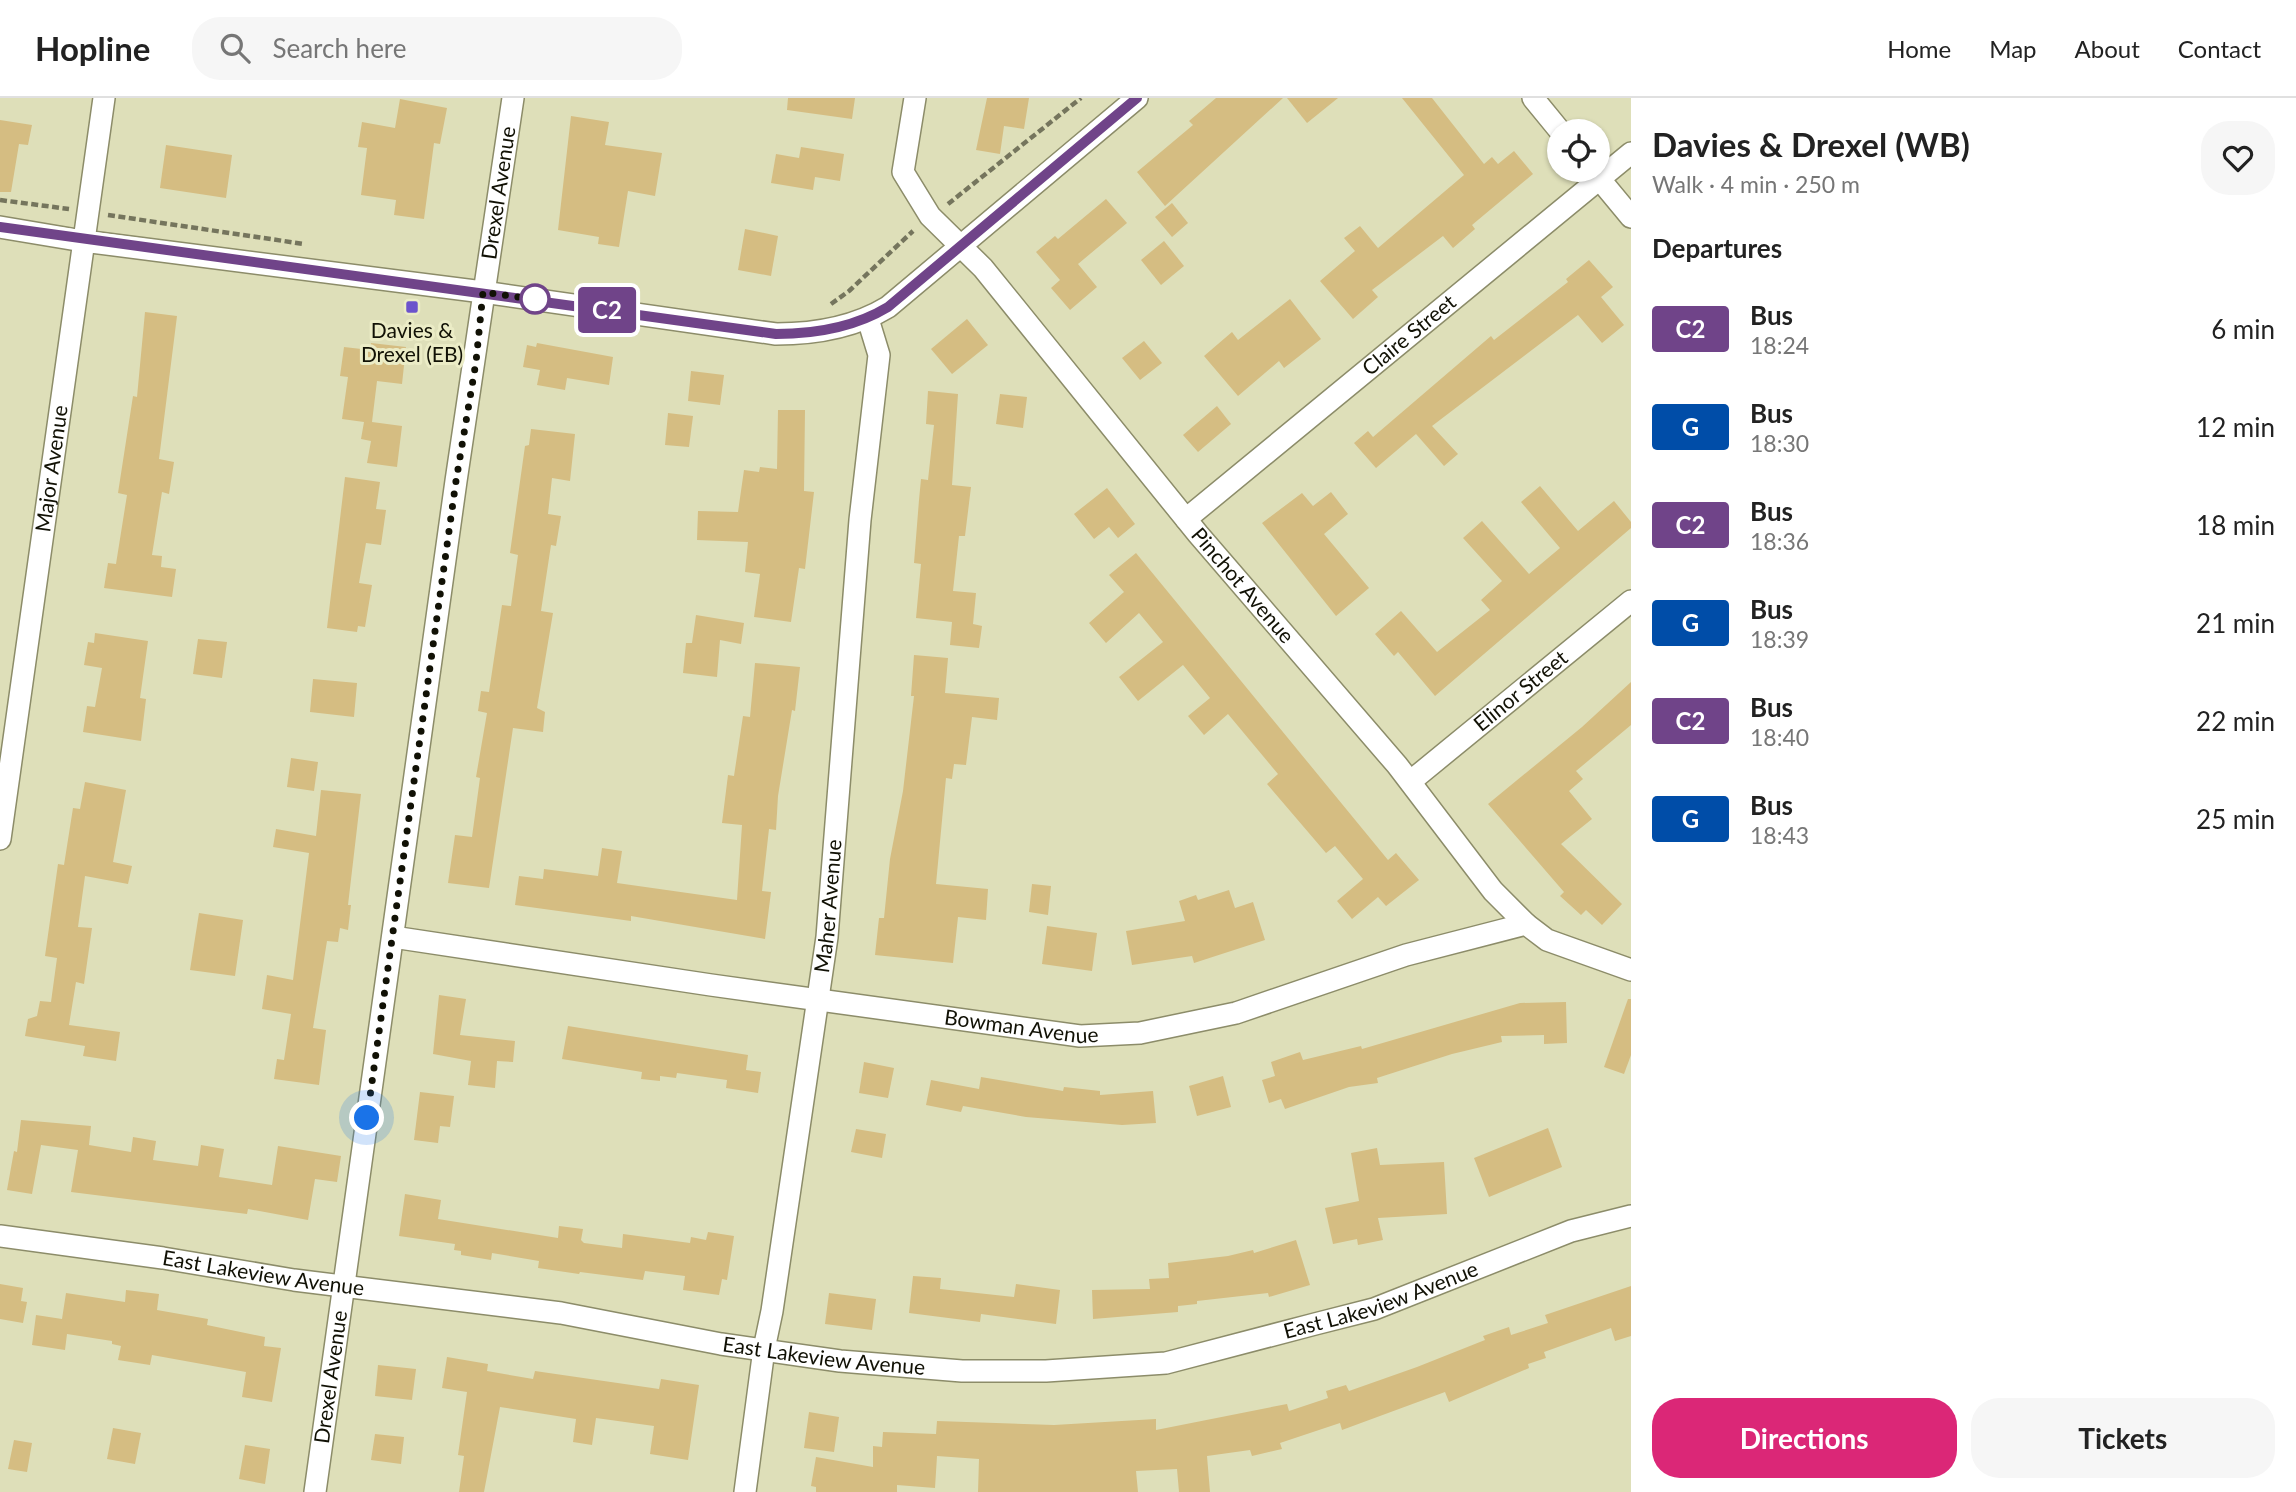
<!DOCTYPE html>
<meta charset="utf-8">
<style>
body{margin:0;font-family:Lato,sans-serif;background:#f6f6f6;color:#222;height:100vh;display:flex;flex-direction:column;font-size:26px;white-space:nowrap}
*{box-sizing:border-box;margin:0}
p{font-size:23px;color:#767676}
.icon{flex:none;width:38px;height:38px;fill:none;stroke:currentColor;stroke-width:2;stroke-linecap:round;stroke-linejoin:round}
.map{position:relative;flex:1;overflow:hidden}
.panel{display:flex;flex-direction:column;background:#fff;width:665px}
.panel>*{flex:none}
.badge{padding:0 14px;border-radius:5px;font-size:24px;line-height:46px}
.controls{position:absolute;left:1547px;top:21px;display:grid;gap:14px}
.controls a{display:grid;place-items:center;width:63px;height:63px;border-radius:50%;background:#fff;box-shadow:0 2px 5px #0004;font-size:35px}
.you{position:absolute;width:35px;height:35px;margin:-18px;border:5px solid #fff;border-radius:50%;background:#1a73e8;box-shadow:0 0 0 10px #1a73e833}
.map>.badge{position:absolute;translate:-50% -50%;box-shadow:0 0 0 4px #fff}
h2{padding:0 21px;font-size:26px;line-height:63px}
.round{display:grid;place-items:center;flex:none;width:74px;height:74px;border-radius:28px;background:#f6f6f6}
.headline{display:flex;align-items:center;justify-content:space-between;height:119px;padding:0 21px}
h1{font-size:33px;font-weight:700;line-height:52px}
.cta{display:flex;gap:14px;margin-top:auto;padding:14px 21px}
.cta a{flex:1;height:80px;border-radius:28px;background:#db2777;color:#fff;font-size:28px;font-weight:700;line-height:80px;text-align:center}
.cta a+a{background:#f6f6f6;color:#222}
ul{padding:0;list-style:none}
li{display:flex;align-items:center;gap:21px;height:98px;padding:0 21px}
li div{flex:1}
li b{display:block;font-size:26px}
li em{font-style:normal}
li .badge{min-width:77px;font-weight:700;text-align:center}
header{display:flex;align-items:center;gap:42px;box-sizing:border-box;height:98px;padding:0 35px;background:#fff;border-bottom:2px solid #e0e0e0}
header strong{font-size:33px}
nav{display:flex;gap:38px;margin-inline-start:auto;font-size:24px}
.search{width:490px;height:63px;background:#f6f6f6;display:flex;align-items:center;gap:18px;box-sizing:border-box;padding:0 24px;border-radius:28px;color:#767676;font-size:26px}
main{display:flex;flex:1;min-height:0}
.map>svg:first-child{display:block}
.building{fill:#d5bd82}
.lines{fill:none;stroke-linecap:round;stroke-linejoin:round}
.street-casing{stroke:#8c8c69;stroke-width:24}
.path{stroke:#75755d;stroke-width:4.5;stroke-dasharray:7 3.5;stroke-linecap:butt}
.street{stroke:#fff;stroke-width:21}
.line-casing{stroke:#fff;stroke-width:16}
.line{stroke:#704489;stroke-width:10}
.walk{stroke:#111105;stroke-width:7;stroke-dasharray:0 12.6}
.stop-dot{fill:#fff;stroke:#704489;stroke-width:3.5}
.poi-dot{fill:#6c53cc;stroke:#ebecc6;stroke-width:2.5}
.labels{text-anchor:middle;stroke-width:6;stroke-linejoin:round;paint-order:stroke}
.street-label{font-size:21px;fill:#111105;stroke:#ebecc6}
.poi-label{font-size:21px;fill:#111105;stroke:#ebecc6}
</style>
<header>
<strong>Hopline</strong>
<div class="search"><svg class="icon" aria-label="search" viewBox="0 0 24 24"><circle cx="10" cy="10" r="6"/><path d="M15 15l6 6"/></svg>Search here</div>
<nav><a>Home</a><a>Map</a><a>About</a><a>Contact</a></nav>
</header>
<main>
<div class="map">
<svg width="1631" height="1394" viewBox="0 0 1631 1394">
<rect width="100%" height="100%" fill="#dedfb9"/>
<g class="building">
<polygon points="788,0 855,0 852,21 787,12"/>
<polygon points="987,0 1029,0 1024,31 1004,28 1000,56 976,52"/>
<polygon points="1216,0 1283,0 1165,108 1137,74 1193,27 1189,23"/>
<polygon points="1287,0 1338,0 1307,25"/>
<polygon points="1402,0 1432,0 1484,66 1492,59 1498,66 1514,53 1533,76 1472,127 1475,131 1453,150 1443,138 1372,192 1378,199 1353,221 1320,183 1355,153 1344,140 1360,128 1378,150 1464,77"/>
<polygon points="400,1 447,10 440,46 434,45 424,121 394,117 396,102 361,97 367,50 358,49 362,24 395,30"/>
<polygon points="571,18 609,24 605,47 662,55 655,98 628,93 619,149 598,146 599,139 558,132"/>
<polygon points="0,22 32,27 28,47 19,46 11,94 0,94"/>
<polygon points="166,47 232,57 226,100 160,90"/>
<polygon points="801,49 844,56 840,83 815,79 813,92 771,85 776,56 799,60"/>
<polygon points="1106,101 1127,125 1078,166 1097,189 1070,212 1051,190 1060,182 1036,154 1055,138 1058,141"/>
<polygon points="1172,105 1188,125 1172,139 1155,119"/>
<polygon points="745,131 778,138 771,178 738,172"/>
<polygon points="1164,143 1184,168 1161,187 1141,162"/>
<polygon points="1589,162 1613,189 1601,199 1624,227 1602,245 1578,217 1432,328 1458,356 1444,368 1416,336 1376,370 1354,345 1368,333 1373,339 1491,238 1494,242 1568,184 1566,181"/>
<polygon points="1290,201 1321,241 1284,270 1279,263 1238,298 1204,258 1232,234 1238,242"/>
<polygon points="145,214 177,218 159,361 174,364 169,396 162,394 152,457 162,458 161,469 176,471 172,499 104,490 108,465 116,466 127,397 118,395 133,298 137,299"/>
<polygon points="967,221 988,247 952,276 931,251"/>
<polygon points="1144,243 1162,265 1140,282 1122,260"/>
<polygon points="371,245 406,249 402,286 377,283 372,324 402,328 397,369 367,365 371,343 361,341 364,324 342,321 348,279 340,278 344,249 370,252"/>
<polygon points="537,245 613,259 609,287 567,280 565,292 537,287 540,272 523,269 527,247 536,249"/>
<polygon points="691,273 724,277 720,307 688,303"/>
<polygon points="928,293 958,296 952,387 971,389 965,438 959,438 953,493 976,495 973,526 982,528 979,550 950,547 952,524 916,520 921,466 914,465 919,402 921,381 928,382 934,327 926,326"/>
<polygon points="1000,296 1027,299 1023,330 996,326"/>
<polygon points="1217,308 1231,326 1198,354 1183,337"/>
<polygon points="778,312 805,312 804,393 814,394 805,471 799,470 791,524 754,519 760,476 745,474 748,444 697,442 698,413 738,414 744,372 759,374 760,369 777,371"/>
<polygon points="668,315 693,318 689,349 665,347"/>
<polygon points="531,331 575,336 570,383 552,380 548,416 561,418 556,448 551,447 541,513 553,515 537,610 545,614 543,634 513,630 489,790 448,785 455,737 472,739 480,680 476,679 487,615 478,613 481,593 489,594 502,507 511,508 518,457 510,455 525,348 529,347"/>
<polygon points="345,379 380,384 376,411 386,412 381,447 366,445 359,485 372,487 365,529 358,528 357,534 327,530"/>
<polygon points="1540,388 1578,433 1614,403 1631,424 1631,430 1435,598 1398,554 1394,558 1375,536 1401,513 1437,554 1490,512 1481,502 1502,483 1463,440 1482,423 1529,476 1560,450 1521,404"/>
<polygon points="1107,390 1135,426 1118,440 1109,429 1094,441 1074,416"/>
<polygon points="1331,394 1348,416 1324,436 1369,490 1336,518 1262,425 1302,395 1313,408"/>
<polygon points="1136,455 1388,762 1396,755 1419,782 1386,808 1378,799 1352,821 1337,803 1363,781 1335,748 1326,755 1267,686 1278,676 1228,616 1204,637 1188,618 1210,600 1183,567 1138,603 1119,579 1163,544 1139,515 1106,545 1089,525 1124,494 1109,477"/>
<polygon points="696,517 744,525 741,546 720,542 717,579 683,575 686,545 692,545"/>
<polygon points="95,535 148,543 140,600 146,601 141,643 83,634 87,608 95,609 102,570 84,567 88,544 94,545"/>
<polygon points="198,541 227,544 222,580 193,576"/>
<polygon points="914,557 948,560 945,595 999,600 997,622 972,619 966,667 954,666 952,681 946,680 936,786 988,791 986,822 958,819 953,865 875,857 879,820 884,820 890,761 903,693 914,598 911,598"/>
<polygon points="755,565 800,569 795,613 792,612 778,698 776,732 769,731 762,793 771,794 765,841 631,818 631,823 515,807 519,778 543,781 544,771 598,778 602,750 622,753 617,785 737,802 742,727 722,725 728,677 734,678 743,618 750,619"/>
<polygon points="313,581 357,585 354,619 310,614"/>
<polygon points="1631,584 1631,627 1576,673 1583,681 1569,693 1592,721 1561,746 1622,806 1602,827 1586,812 1581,817 1560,798 1564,794 1488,706 1582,629"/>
<polygon points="291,660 318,664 314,693 287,689"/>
<polygon points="85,684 126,692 113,764 132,768 128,786 85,778 78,829 92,830 84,886 76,884 69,927 120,934 116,963 83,958 85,948 25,938 28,921 37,918 40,903 51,904 57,860 45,858 58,766 64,767 73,710 80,711"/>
<polygon points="321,692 361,696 348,807 351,807 348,832 340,830 338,844 327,843 313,930 326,932 319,987 274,981 277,961 284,962 291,916 262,911 267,877 293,882 309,755 273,749 276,731 316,738"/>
<polygon points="1032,786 1051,788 1048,817 1029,814"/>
<polygon points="1229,792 1235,810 1253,804 1265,842 1194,865 1192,858 1132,867 1126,833 1185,823 1179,803 1196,797 1198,802"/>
<polygon points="199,815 243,822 235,878 190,872"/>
<polygon points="1047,828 1097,835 1092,873 1042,866"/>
<polygon points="439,897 466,901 460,937 515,943 513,964 497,963 495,990 468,987 471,963 433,956"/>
<polygon points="1628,901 1631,901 1631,957 1624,976 1604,969"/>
<polygon points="1566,904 1567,945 1544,946 1544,937 1501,938 1502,944 1452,956 1377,980 1378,985 1349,989 1285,1011 1281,1001 1269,1005 1262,982 1275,978 1271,964 1300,954 1303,962 1361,948 1362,951 1520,905"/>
<polygon points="568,928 748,957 746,972 761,974 758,995 726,990 727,982 677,975 676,980 660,978 660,983 641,981 642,974 562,961"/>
<polygon points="864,964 894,970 888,1000 859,995"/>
<polygon points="1223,978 1231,1009 1197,1018 1189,988"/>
<polygon points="981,979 1063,993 1064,989 1100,993 1100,997 1153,993 1156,1025 1122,1027 1026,1019 963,1008 961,1014 926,1007 931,982 979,991"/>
<polygon points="420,994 454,998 450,1029 440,1028 438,1045 414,1042"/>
<polygon points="21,1022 91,1028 89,1047 131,1054 133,1039 156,1043 153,1062 198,1068 201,1047 224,1051 219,1079 272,1087 278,1048 341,1058 337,1084 315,1081 308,1122 248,1111 247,1116 71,1094 78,1052 41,1047 32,1096 7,1092 14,1053 17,1054"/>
<polygon points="1548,1030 1562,1069 1489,1099 1474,1060"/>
<polygon points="856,1031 886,1036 882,1060 851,1054"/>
<polygon points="1377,1050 1380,1067 1444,1064 1447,1116 1378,1120 1383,1142 1358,1147 1357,1141 1333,1146 1325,1110 1359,1103 1351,1055"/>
<polygon points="405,1096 441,1102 438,1121 558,1140 559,1128 583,1131 581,1142 584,1145 622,1150 623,1136 690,1145 691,1139 706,1142 708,1134 734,1138 727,1182 722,1181 719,1197 683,1192 685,1178 645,1173 643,1182 580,1174 579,1176 538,1170 539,1163 492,1155 491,1162 461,1157 461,1153 454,1152 455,1146 399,1138"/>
<polygon points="1296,1142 1310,1187 1269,1199 1268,1195 1197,1203 1197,1206 1178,1208 1178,1214 1093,1221 1092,1192 1150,1191 1149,1181 1169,1180 1168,1165 1228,1158 1253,1152 1254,1155"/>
<polygon points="913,1178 941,1180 940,1191 1014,1199 1016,1186 1060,1192 1056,1226 981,1216 980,1224 909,1215"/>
<polygon points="0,1186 23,1190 21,1203 27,1204 23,1225 0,1221"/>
<polygon points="1631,1188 1631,1238 1615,1243 1611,1230 1544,1254 1546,1260 1528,1266 1529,1270 1449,1304 1445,1294 1342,1332 1340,1325 1280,1345 1282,1351 1252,1358 1250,1352 1207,1358 1210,1394 1179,1394 1177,1371 1136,1373 1138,1394 978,1394 979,1361 937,1358 935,1390 897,1387 897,1394 816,1394 816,1389 811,1388 816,1359 873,1369 873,1348 882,1349 883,1334 936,1336 937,1323 1054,1327 1156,1321 1156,1332 1287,1306 1289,1313 1328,1300 1326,1293 1346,1287 1349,1293 1417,1269 1485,1242 1483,1238 1509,1229 1511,1237 1548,1225 1545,1217"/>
<polygon points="126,1192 159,1196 157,1212 208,1221 207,1227 265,1239 264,1248 281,1250 272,1304 242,1299 246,1274 152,1257 150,1267 118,1262 121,1248 112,1246 112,1243 67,1236 65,1252 32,1247 36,1217 62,1221 66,1195 125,1204"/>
<polygon points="829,1195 876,1201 872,1232 825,1226"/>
<polygon points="447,1259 488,1266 487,1273 533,1281 535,1273 659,1291 661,1281 699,1287 688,1362 650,1356 654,1328 596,1320 592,1347 573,1344 576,1321 500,1309 484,1394 459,1394 464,1358 458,1357 467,1294 442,1290"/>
<polygon points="378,1267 416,1271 412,1302 375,1298"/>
<polygon points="809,1314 839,1319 834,1354 804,1350"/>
<polygon points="113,1330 141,1335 135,1366 107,1361"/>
<polygon points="375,1336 404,1339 401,1366 371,1362"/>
<polygon points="14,1342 32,1345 27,1374 8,1371"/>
<polygon points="245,1347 270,1351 265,1386 239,1381"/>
</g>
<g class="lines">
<defs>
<g id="street">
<path id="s1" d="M915,0L903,74L930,118L983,170L1198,436L1397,667L1493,793L1526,826"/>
<polyline points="1533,0 1560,33"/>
<polyline points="1592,72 1631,119"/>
<path d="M0,129L83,143L483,194L776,236C814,236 855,229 888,209L1137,0"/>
<path id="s2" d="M1186,421L1631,55"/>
<path id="s3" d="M1411,683L1631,503"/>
<path id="s4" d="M0,741L104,0"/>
<path id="s5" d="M393,839L711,887L1080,938L1140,935L1236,915L1406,857L1526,826L1547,842L1631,872"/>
<path id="s6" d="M0,1138L163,1160L294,1182L561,1215L721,1246L840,1263L962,1273H1046L1166,1265L1315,1226L1374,1211L1571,1133L1631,1118"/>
<path id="s7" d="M315,1394L456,383L513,0"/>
<path id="s8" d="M745,1394L764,1251L772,1213L827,839L860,422L879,257L868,221"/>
</g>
</defs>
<use href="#street" class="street-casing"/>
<g class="path">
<polyline points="0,102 69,111"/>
<polyline points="948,106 1081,0"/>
<polyline points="108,117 304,146"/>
<polyline points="831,206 849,193 913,133"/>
</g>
<use href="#street" class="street"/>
</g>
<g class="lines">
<defs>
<path id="line" d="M0,129L776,236C814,236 855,229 888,209L1137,0"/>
</defs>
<use href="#line" class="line-casing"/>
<use href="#line" class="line"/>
<polyline class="walk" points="367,1020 456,383 476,264 483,194 540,202 535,201"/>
</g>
<circle class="stop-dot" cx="535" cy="201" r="14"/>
<rect class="poi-dot" x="405" y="202" width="14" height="14" rx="3.5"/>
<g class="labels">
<g class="street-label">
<text dy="7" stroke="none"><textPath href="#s7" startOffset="1312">Drexel Avenue</textPath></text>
<text dy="7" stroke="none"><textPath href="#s2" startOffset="289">Claire Street</textPath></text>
<text dy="7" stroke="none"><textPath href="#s4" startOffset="374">Major Avenue</textPath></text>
<text dy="7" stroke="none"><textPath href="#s1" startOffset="611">Pinchot Avenue</textPath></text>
<text dy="7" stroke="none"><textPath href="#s3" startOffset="142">Elinor Street</textPath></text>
<text dy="7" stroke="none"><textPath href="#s8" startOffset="592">Maher Avenue</textPath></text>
<text dy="7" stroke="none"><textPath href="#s5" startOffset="635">Bowman Avenue</textPath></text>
<text dy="7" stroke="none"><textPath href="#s6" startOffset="266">East Lakeview Avenue</textPath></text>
<text dy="7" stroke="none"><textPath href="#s6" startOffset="1400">East Lakeview Avenue</textPath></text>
<text dy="7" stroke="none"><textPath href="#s6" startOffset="833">East Lakeview Avenue</textPath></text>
<text dy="7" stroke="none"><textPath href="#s7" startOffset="116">Drexel Avenue</textPath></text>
</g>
<g class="poi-label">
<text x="412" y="240">Davies &amp;<tspan x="412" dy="24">Drexel (EB)</tspan></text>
</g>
</g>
</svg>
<div class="controls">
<a><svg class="icon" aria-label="locate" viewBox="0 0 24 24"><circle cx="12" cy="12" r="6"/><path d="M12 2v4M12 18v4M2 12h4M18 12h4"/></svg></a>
</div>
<div class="you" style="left:367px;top:1020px"></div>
<b class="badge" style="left:607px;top:212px;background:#704489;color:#fff">C2</b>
</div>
<section class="panel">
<div class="headline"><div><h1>Davies &amp; Drexel (WB)</h1><p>Walk · 4 min · 250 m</p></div><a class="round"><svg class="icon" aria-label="heart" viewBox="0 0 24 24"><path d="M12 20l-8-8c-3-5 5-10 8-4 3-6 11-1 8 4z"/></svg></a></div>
<h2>Departures</h2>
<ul>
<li><span class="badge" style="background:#704489;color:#fff">C2</span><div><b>Bus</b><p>18:24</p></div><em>6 min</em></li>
<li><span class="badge" style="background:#004da8;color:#fff">G</span><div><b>Bus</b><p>18:30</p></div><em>12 min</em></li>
<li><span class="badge" style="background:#704489;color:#fff">C2</span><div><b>Bus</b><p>18:36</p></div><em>18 min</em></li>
<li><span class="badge" style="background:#004da8;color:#fff">G</span><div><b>Bus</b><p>18:39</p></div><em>21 min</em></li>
<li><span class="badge" style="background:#704489;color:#fff">C2</span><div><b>Bus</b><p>18:40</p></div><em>22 min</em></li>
<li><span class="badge" style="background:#004da8;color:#fff">G</span><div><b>Bus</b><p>18:43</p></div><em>25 min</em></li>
</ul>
<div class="cta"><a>Directions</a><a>Tickets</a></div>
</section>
</main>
